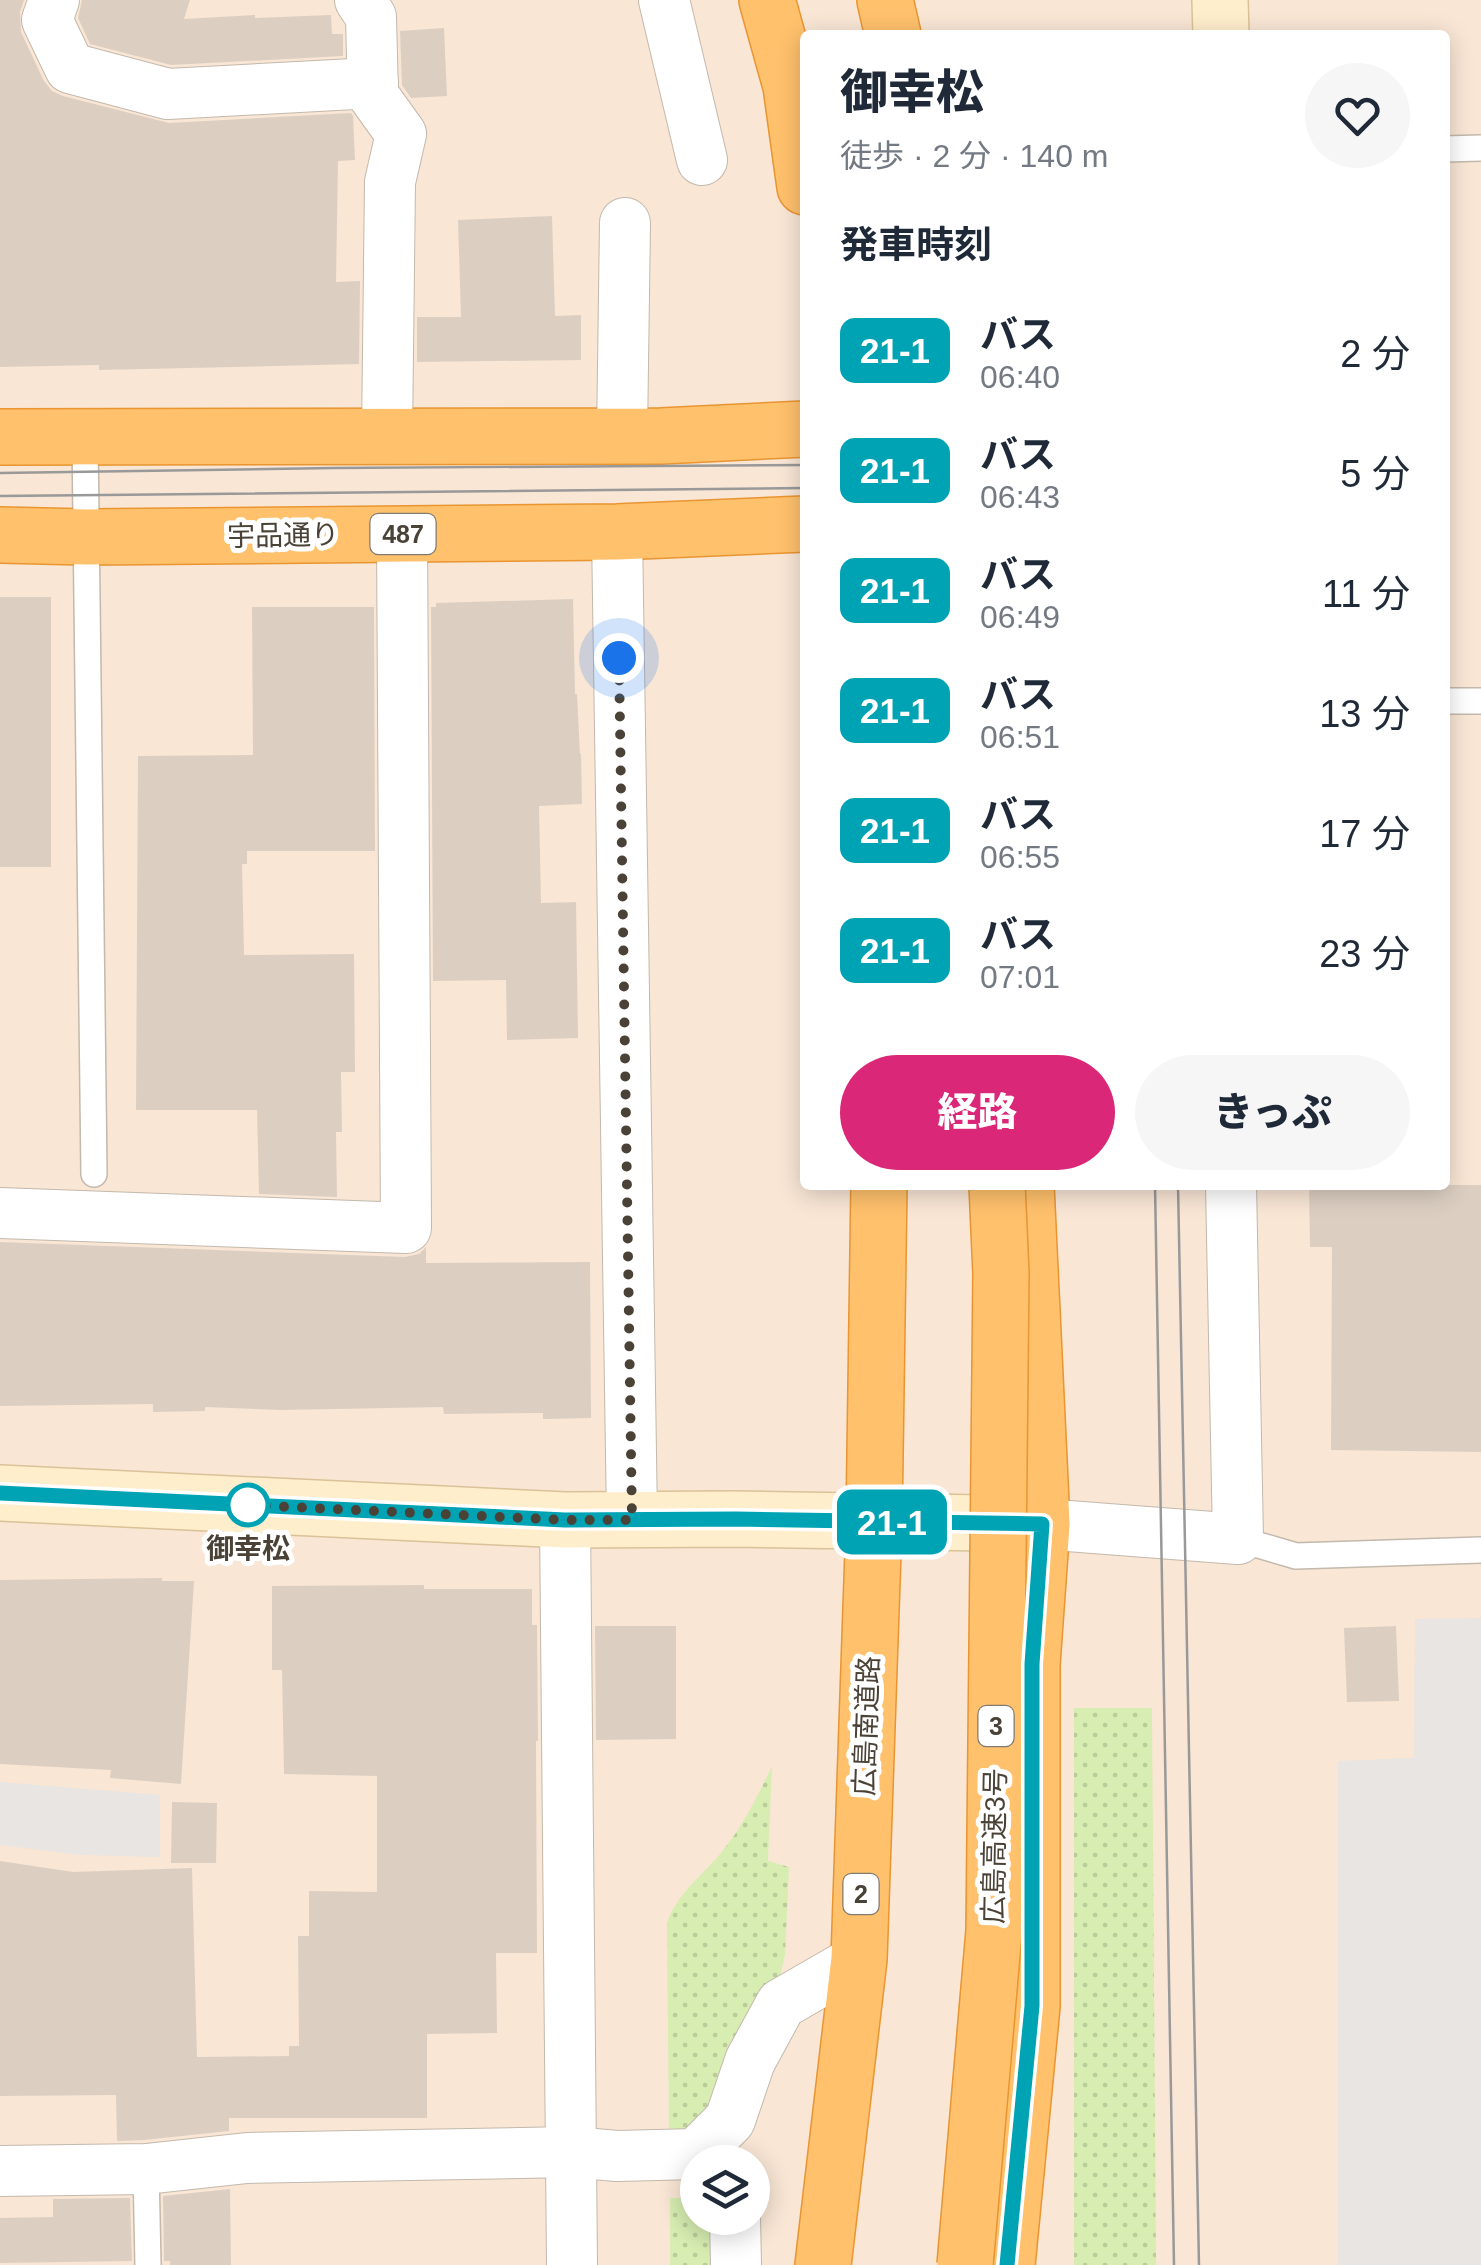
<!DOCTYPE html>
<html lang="ja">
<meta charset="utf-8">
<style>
body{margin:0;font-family:Helvetica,"Noto Sans JP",sans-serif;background:#f6f6f7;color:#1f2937;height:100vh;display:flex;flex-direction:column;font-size:38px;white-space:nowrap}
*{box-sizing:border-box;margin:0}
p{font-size:32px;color:#747a83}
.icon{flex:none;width:55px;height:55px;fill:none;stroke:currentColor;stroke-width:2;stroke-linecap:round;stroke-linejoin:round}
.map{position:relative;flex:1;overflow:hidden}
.drawer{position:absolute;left:800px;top:30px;width:650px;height:1160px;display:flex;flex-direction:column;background:#fff;border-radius:10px;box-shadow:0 5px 25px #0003}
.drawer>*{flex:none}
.badge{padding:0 20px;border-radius:15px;font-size:35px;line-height:65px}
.tools{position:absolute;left:680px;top:2145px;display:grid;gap:20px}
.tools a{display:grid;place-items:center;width:90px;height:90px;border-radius:50%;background:#fff;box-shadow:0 5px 25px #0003;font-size:50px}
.you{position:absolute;width:50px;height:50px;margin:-25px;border:8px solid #fff;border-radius:50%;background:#1a73e8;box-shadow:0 0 0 15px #1a73e833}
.map>.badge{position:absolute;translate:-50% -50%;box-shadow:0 0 0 5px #fff}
h2{padding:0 40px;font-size:38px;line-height:90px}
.round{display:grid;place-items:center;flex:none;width:105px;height:105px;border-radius:52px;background:#f6f6f7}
.summary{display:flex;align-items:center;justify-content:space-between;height:170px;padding:0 40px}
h1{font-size:48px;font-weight:800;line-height:75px}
.button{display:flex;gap:20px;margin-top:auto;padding:20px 40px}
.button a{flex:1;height:115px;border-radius:60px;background:#db2777;color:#fff;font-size:40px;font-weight:800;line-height:115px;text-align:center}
.button a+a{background:#f6f6f7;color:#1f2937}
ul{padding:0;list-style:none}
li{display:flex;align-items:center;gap:30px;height:120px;padding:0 40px}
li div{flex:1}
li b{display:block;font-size:38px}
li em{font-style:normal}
li .badge{min-width:110px;font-weight:700;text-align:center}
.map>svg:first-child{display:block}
.commercial{fill:#f9e6d5;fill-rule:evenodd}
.grass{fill:url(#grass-dots)}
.parking{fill:#e8e5e2}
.building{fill:#dccfc2}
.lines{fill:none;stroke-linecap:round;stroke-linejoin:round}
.lane-casing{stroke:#c3b9ac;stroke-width:28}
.street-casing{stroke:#c3b9ac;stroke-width:52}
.secondary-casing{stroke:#d9c297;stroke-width:58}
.highway-casing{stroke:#e99531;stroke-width:58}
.lane{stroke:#fff;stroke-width:25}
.street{stroke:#fff;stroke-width:50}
.secondary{stroke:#ffeecb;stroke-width:55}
.highway{stroke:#ffc16c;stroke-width:55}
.tram{stroke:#999;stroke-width:2.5}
.highway-bridge-casing{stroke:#e99531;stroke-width:58;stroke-linecap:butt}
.highway-bridge{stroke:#ffc16c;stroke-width:55}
.line-casing{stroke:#fff;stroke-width:22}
.line{stroke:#00a3b4;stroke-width:15}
.walk{stroke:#4b4237;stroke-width:10;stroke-dasharray:0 18}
.stop-dot{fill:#fff;stroke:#00a3b4;stroke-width:5}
.labels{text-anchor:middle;stroke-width:10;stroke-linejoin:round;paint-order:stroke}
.shield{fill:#fff;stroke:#817b73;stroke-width:2.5}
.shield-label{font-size:25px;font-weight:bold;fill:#4b4237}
.street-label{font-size:28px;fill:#4b4237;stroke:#fff}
.stop-label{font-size:28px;font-weight:bold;fill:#4b4237;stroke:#fff}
</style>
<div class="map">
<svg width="1481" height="2265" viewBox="0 0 1481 2265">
<defs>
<pattern id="grass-dots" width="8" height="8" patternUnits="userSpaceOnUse" patternTransform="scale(2.5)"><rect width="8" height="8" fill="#d7edb1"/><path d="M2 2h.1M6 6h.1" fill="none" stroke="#bacc99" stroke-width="1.8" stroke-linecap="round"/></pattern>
</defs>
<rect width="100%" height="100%" fill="#f6f2ea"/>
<path class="commercial" d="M0,0H1481V2265H0ZM805,35H1445V1185H805ZM698,2162H752V2218H698Z"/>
<g class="grass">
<polygon points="1074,1708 1152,1708 1156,2265 1074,2265"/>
<path d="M772,1766L768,1861L789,1867L785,1955L778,1985L708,2126L669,2135L667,1923C678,1891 705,1874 725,1848C745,1822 758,1795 772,1766Z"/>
<polygon points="670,2198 687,2198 697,2206 698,2218 705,2218 709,2225 712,2265 670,2265"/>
</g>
<g class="parking">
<polygon points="1481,1618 1481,2265 1338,2265 1338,1761 1414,1758 1415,1619"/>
<polygon points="0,1782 160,1795 160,1857 81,1855 0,1845"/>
</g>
<g class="building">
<polygon points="0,0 24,0 20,12 21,32 44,81 52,91 63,96 169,123 351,113 353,116 355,160 338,161 336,282 360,281 359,364 99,370 99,365 0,367"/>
<polygon points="82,0 190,0 184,19 255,15 255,18 331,15 332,34 343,34 343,56 171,65 90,44 78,18"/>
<polygon points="444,28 447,96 411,98 402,85 400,31"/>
<polygon points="552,216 555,316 581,315 581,360 417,362 417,317 461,317 458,220"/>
<rect x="0" y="597" width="51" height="270"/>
<polygon points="573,599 575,694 577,694 580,754 581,754 582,804 539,806 541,903 576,902 578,1038 507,1040 506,980 433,981 431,607 436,607 436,603"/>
<polygon points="252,607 374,607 375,851 247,851 247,864 242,864 244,955 354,954 355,1072 341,1072 342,1132 336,1132 337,1197 259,1194 257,1110 136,1110 138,756 253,755"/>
<polygon points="1309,1185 1481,1185 1481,1452 1331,1450 1332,1247 1310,1247"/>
<polygon points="0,1242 405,1257 419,1254 426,1247 426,1263 590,1262 591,1418 543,1419 543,1413 444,1414 443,1407 281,1410 205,1407 205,1411 153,1412 153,1404 0,1406"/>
<polygon points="162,1578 162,1581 194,1581 181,1784 110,1778 111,1770 0,1764 0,1580"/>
<polygon points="424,1585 424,1589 532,1589 532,1625 537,1625 538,1741 536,1741 537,1953 496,1953 497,2033 427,2034 427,2118 229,2118 229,2131 144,2140 117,2141 116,2095 0,2096 0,1861 73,1872 192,1868 197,2057 289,2056 289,2046 299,2046 298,1936 309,1936 309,1891 377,1892 377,1776 284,1774 282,1670 272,1670 272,1586"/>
<polygon points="595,1626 676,1626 676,1739 596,1740"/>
<polygon points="1396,1626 1399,1701 1347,1702 1344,1628"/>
<polygon points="172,1802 217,1803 216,1863 171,1863"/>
<polygon points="230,2189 231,2265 170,2265 170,2261 164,2261 163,2196"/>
<polygon points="130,2198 132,2261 0,2263 0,2218 53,2217 53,2199"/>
</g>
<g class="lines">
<defs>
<g id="lane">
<polyline points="1445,149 1481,148"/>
<polyline points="85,437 94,1174"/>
<polyline points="1445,701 1481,701"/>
<polyline points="1238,1539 1296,1556 1481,1550"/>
<polyline points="146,2169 148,2265"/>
</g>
<g id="street">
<polyline points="54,0 47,20 70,68 168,94 373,83"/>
<polyline points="360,0 371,17 373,95 401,134 390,182 387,436"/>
<polyline points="664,0 702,160"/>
<polyline points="622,436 625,223"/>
<polyline points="617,532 632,1520"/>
<polyline points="0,1213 406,1228 402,534"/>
<polyline points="565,1520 572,2265"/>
<polyline points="1042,1524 1238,1539 1231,1185"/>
<polyline points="701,2162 696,2154 730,2120 750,2061 781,2004 859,1959"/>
<polyline points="0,2171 146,2169 247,2158 571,2152 617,2156 696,2154"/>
<polyline points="735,2218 736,2265"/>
</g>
<g id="secondary">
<polyline points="1220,0 1221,35"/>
<polyline points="0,1493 565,1520 735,1519 1042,1524"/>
</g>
<g id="highway">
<polyline points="767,0 791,86 805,187"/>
<polyline points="885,0 893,35"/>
<polyline points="0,437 661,436 805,429"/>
<polyline points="0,535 86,537 617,532 805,524"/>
<polyline points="823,2265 859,1959 874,1522 879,1185"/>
<polyline points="1007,2265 1032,2006 1032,1664 1042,1524 1026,1185"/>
</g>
</defs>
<use href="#lane" class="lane-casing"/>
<use href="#street" class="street-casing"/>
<use href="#secondary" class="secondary-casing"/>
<use href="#highway" class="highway-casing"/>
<use href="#lane" class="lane"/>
<use href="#street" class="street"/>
<use href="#secondary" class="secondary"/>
<use href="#highway" class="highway"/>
<g class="tram">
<polyline points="0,473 333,468 805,465"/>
<polyline points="0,496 805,488"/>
<polyline points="1155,1185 1174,2265"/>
<polyline points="1178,1185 1199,2265"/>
</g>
<defs>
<polyline id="highway-bridge" points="965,2265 994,1931 1001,1274 997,1185"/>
</defs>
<use href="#highway-bridge" class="highway-bridge-casing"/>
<use href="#highway-bridge" class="highway-bridge"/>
</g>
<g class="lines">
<defs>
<polyline id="line" points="0,1493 565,1520 736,1519 1042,1524 1032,1664 1032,2006 1007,2265"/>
</defs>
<use href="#line" class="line-casing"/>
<use href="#line" class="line"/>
<polyline class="walk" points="248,1505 565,1520 632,1520 619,658"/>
</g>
<circle class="stop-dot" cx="248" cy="1505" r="20"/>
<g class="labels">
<g class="shield">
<rect x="370.5" y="514" width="65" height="40" rx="8"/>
<rect x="978.5" y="1706" width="35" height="40" rx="8"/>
<rect x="843.5" y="1874" width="35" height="40" rx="8"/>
</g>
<g class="shield-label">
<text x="403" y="543">487</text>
<text x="996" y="1735">3</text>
<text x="861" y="1903">2</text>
</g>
<g class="street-label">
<text transform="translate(283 535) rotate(-1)" y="10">宇品通り</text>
<text transform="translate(866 1726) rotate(-88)" y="10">広島南道路</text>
<text transform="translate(994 1846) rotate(-89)" y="10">広島高速3号</text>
</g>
<g class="stop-label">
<text x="248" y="1558">御幸松</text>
</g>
</g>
</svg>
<div class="tools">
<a><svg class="icon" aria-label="layers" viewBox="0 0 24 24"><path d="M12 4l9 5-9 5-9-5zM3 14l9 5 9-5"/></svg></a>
</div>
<div class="you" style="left:619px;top:658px"></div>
<b class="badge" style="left:892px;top:1522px;background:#00a3b4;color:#fff">21-1</b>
<section class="drawer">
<div class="summary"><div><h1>御幸松</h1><p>徒歩 · 2 分 · 140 m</p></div><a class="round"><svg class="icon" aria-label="heart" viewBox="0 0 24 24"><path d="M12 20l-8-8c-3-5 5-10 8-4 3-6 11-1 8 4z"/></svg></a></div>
<h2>発車時刻</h2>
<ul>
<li><span class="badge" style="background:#00a3b4;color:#fff">21-1</span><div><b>バス</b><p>06:40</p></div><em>2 分</em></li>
<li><span class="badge" style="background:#00a3b4;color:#fff">21-1</span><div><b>バス</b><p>06:43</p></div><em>5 分</em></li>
<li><span class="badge" style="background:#00a3b4;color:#fff">21-1</span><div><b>バス</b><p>06:49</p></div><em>11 分</em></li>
<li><span class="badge" style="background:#00a3b4;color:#fff">21-1</span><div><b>バス</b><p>06:51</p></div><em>13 分</em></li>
<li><span class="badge" style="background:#00a3b4;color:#fff">21-1</span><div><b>バス</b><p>06:55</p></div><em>17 分</em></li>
<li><span class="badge" style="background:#00a3b4;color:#fff">21-1</span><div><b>バス</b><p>07:01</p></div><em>23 分</em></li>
</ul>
<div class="button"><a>経路</a><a>きっぷ</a></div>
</section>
</div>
